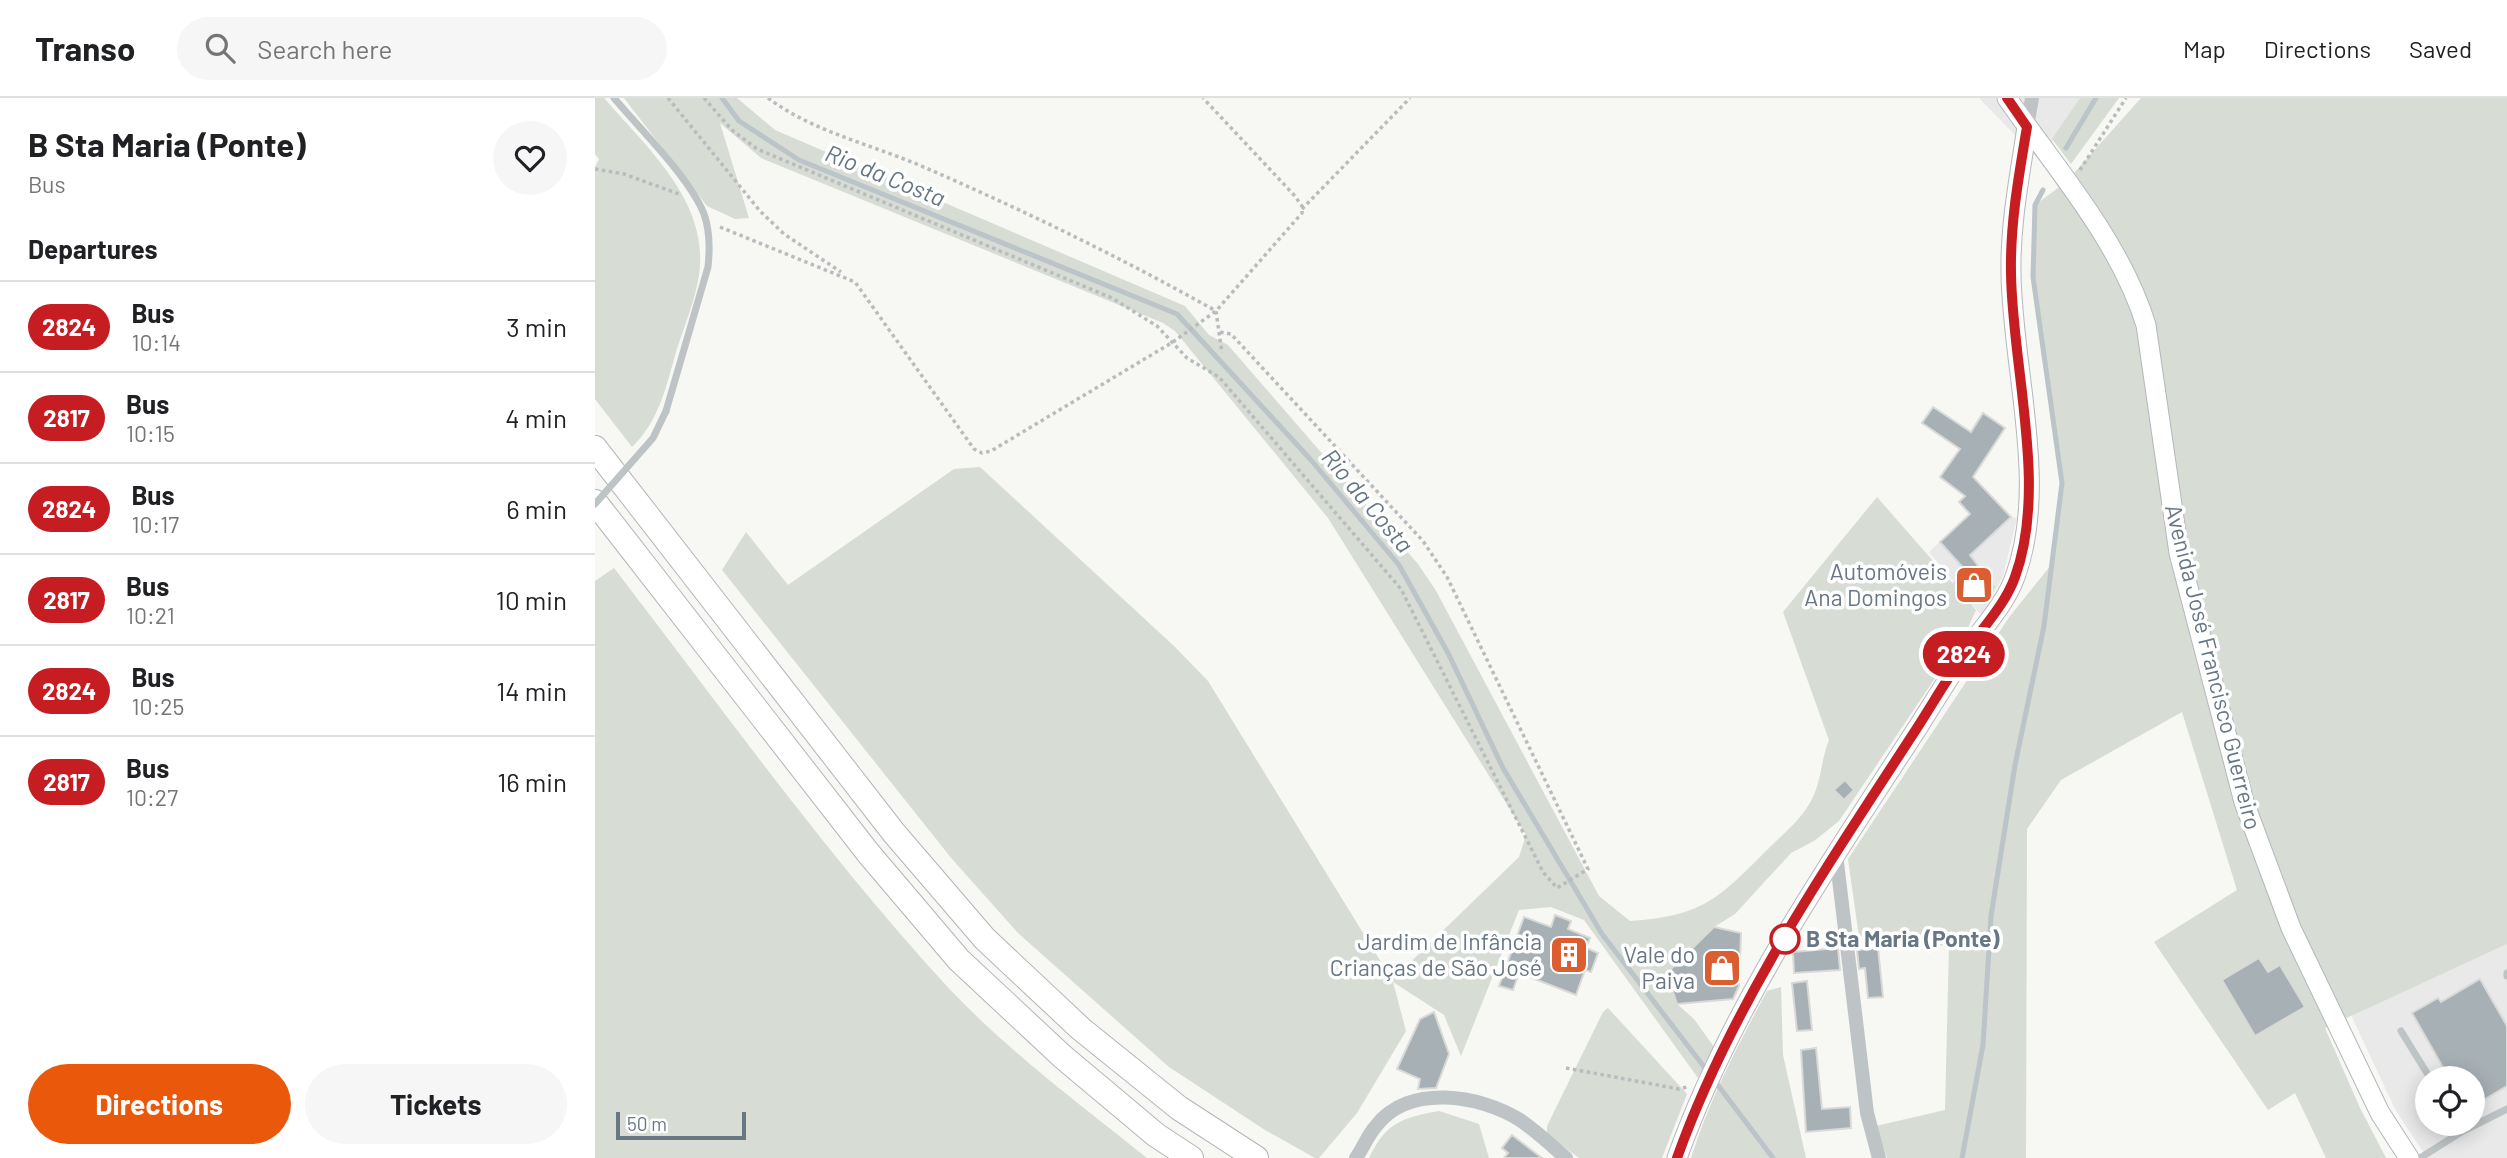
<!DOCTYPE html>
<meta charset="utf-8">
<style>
body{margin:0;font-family:Barlow,sans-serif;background:#f6f6f6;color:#202124;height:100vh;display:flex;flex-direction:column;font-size:26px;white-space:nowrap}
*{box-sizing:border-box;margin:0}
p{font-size:23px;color:#757577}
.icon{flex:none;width:38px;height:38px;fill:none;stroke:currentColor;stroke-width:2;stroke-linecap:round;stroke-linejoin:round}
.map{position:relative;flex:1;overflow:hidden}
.side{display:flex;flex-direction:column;background:#fff;width:595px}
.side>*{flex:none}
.badge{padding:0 14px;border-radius:23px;font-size:24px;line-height:46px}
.tools{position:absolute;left:1820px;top:968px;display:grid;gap:14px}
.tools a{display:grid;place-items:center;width:70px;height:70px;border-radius:50%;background:#fff;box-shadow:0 4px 18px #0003;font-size:35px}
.scale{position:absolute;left:21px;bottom:18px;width:130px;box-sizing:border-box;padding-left:7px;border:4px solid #677784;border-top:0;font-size:19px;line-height:24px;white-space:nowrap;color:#677784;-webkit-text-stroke:5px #fff;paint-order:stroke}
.map>.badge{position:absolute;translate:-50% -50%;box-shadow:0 0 0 4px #fff}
h2{padding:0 28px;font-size:26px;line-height:63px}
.round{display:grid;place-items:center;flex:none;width:74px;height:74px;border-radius:37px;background:#f6f6f6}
.head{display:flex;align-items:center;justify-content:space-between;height:119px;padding:0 28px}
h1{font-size:33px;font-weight:700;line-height:52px}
.button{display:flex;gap:14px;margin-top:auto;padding:14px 28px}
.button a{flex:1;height:80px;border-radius:42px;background:#ea580c;color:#fff;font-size:28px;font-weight:700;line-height:80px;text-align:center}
.button a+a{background:#f6f6f6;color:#202124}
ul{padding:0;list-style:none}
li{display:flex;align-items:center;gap:21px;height:91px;padding:0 28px;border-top:2px solid #e0e0e0}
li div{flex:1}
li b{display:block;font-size:26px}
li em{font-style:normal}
li .badge{min-width:77px;font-weight:700;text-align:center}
header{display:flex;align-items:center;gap:42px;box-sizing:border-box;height:98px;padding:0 35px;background:#fff;border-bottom:2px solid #e0e0e0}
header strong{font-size:33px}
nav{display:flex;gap:38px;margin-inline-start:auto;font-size:24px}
.search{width:490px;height:63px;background:#f6f6f6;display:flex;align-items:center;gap:18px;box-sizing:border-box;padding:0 24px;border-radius:38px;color:#757577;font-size:26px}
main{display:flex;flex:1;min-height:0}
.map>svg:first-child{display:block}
.built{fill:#e8e9e8;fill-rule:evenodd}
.green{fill:#d7dcd4}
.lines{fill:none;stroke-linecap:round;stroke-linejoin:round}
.stream{stroke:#bac4c9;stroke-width:5}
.building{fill:#a7b0b5;stroke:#d9d9d7;stroke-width:2}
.secondary-casing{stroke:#b3b8bd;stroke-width:21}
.highway-casing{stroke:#b2b6b9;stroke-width:26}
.path{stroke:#b9bcbe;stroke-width:3.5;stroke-dasharray:3.5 3.5;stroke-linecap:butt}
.lane{stroke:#bec3c6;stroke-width:7}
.street{stroke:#bec3c6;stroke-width:14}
.secondary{stroke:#fff;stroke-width:19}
.highway{stroke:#fff;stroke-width:24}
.lane-bridge{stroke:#bec3c6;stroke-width:7}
.line-casing{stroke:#fff;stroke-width:16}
.line{stroke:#c61d23;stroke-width:10}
.stop-dot{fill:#fff;stroke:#c61d23;stroke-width:3.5}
.labels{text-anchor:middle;stroke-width:7;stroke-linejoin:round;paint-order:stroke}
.poi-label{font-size:23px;fill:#677784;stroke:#fff;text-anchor:end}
.street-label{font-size:23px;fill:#677784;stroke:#fff}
.stop-label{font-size:23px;font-weight:bold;fill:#677784;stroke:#fff;text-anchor:start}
.water-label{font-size:24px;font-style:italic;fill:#637780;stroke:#fff}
</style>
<header>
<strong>Transo</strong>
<div class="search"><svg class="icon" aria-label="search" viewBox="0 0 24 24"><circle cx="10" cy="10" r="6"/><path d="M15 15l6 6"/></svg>Search here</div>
<nav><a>Map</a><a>Directions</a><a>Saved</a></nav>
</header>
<main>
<section class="side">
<div class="head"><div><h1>B Sta Maria (Ponte)</h1><p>Bus</p></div><a class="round"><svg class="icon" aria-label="heart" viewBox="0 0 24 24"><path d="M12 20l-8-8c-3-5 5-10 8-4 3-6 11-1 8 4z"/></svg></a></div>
<h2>Departures</h2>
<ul>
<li><span class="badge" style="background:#c61d23;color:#fff">2824</span><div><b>Bus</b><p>10:14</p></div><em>3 min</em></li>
<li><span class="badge" style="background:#c61d23;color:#fff">2817</span><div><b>Bus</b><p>10:15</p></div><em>4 min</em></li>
<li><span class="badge" style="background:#c61d23;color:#fff">2824</span><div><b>Bus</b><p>10:17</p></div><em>6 min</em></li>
<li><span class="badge" style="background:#c61d23;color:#fff">2817</span><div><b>Bus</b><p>10:21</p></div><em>10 min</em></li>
<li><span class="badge" style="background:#c61d23;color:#fff">2824</span><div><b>Bus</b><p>10:25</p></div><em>14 min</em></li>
<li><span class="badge" style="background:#c61d23;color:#fff">2817</span><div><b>Bus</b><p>10:27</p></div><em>16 min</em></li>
</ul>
<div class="button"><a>Directions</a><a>Tickets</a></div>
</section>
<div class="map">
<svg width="1912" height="1060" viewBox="0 0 1912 1060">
<rect width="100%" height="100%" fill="#f7f7f4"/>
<g class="built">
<polygon points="1384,0 1485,0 1445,63"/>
<polygon points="1375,394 1385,406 1396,397 1416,419 1422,420 1408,478 1387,518 1334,454 1375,416 1364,404"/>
<path d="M1912,846V1060H1832L1801,1013L1756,917ZM1832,980H1878V1026H1832Z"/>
</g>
<g class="green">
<path d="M0,0H9C52,50 115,104 104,177C100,203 89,229 81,254C71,289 64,323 37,349L0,301V69L4,61L0,56Z"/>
<path d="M29,0H142L180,32L590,208L614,237L633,247L823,466L840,491L1004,798L1035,823C1108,818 1123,801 1173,751C1186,738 1203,724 1213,708C1227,687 1225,664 1234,642L1188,514L1282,399L1381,512L1371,534L1244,723L1219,743L1196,755L1140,816L1119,829L1073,874L1082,906L1099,921L1119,949L1103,980L989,822L956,809L924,812L866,958L849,917L798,884L811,933L762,1015L724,1060H720L670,1032L574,969L424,836L357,761L127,472L151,434L193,487L359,371L385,369L579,548L613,583L797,882L924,759L931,737L733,420L580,233L568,225L166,60L125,25L154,120L140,121L112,108Z"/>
<polygon points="1485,0 1524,0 1476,66 1457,41"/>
<polygon points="1546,0 1912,0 1912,846 1730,930 1765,1010 1791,1060 1731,1060 1700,995 1673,1012 1559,844 1642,792 1587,614 1466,682 1432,731 1431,1060 1292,1060 1281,1028 1350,1012 1354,848 1264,839 1253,761 1415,518 1456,467 1467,385 1438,179 1440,107 1471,84"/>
<path d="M19,470C126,609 230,755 348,884C409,950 482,1004 552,1060H0V483Z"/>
<path d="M1186,889L1188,957L1211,1060H1096C1115,1000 1142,949 1172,893Z"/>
<polygon points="1013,910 1092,996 1067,1060 984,1060 952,1036 952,1028 1008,914"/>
<path d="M844,1013L884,1026L894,1060H774C791,1024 807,1020 844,1013Z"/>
</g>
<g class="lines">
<g class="stream">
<polyline points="127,0 144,23 204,62 582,216 716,362 804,467 853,555 908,670 1007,836 1113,974"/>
<polyline points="1471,50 1501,0"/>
<polyline points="1119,982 1178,1060"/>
<polyline points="1367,1060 1388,947 1396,818 1420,667 1449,528 1467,385 1438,179 1440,107 1448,92"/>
</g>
</g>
<g class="building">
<polygon points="1338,309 1376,334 1388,315 1410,330 1378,379 1416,419 1375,457 1399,489 1375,507 1359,485 1373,475 1345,444 1375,416 1364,404 1370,398 1345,379 1365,351 1327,325"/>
<polygon points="1250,682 1259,692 1249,702 1239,692"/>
<polygon points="960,817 976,823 973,831 995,840 991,850 1003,855 996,874 990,872 981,897 924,875 918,892 904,888 929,819 956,829"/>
<polygon points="1119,829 1146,835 1144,888 1138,901 1082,906 1072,875"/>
<polygon points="1243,850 1245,872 1199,875 1198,854"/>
<polygon points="1283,850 1288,899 1273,900 1270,870 1264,871 1262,852"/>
<polygon points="1664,860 1673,874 1685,867 1710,909 1660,938 1627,882"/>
<polygon points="1885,881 1912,928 1912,988 1878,1008 1878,980 1854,980 1817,915 1843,900 1846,904"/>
<polygon points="1212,883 1217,932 1202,933 1197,885"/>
<polygon points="839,914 854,956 841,990 823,991 825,981 802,971 825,921"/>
<polygon points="1221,950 1227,1011 1255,1009 1256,1030 1211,1034 1206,952"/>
<polygon points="917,1037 947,1060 909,1060 913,1055 907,1050"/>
</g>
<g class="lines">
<defs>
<g id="secondary">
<path d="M1412,0C1462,72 1525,143 1551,227L1584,455L1649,704L1696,830L1785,1015L1814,1060"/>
<path d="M1082,1060C1138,904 1236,764 1325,626C1340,602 1355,578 1371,554C1387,530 1410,507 1420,479C1454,386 1417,271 1416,175C1415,125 1425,77 1432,29"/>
</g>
<g id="highway">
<polyline points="0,350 299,735 390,841 486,931 584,1010 661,1060"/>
<polyline points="0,404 274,756 364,862 468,959 561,1037 596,1060"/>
</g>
</defs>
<use href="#secondary" class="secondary-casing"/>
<use href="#highway" class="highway-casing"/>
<g class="path">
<polyline points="73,0 165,113 189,136 246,174"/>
<polyline points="109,0 137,32 162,51 517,200 562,228 592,260 624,279 806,491 948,774 962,790 993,771 852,479 828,443 636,236 625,234"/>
<path d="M173,0C219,34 272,45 324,67C426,111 525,159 621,213L627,255"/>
<polyline points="0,71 29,76 84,96"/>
<polyline points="1485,72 1531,0"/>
<polyline points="707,111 815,0"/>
<polyline points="125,129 260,184 379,351 387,355 396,353 578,244 621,213 707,115 707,108 699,97 608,0"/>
<polyline points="971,970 1084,991 1092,989"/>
</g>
<g class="lane">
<path d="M19,0C45,31 95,80 109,116C115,133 115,151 113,169L71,313"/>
<polyline points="1912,875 1912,878"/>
<polyline points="1806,933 1835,980"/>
<polyline points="1825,1060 1868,1033 1912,1011"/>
</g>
<g class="street">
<polyline points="1432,29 1437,0"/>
<polyline points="1241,756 1272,1015 1284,1060"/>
<path d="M761,1060C768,1050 773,1037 781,1028C814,985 885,997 925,1022C941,1033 956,1047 971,1060"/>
</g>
<use href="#secondary" class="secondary"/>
<use href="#highway" class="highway"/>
<polyline class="lane-bridge" points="0,406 58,340 71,313"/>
</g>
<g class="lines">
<defs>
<path id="line" d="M1082,1060C1137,906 1233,767 1322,630C1338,605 1353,579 1371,554C1387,530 1410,507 1420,479C1453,389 1417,269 1416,175C1415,125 1424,77 1432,29L1412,0"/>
</defs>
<use href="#line" class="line-casing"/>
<use href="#line" class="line"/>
</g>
<defs>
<symbol id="shop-square" viewBox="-11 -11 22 22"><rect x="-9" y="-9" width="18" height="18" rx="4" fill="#dc5d2f" stroke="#fff"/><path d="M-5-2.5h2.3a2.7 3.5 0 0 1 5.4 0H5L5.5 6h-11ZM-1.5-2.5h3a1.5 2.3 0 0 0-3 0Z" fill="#fff"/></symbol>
<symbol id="building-square" viewBox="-11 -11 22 22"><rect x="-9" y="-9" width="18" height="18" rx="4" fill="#dc5d2f" stroke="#fff"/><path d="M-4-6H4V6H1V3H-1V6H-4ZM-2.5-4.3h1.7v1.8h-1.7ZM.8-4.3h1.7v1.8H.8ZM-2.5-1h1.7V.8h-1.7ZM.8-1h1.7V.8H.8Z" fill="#fff"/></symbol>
</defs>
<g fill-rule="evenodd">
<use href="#shop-square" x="1357" y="465" width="44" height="44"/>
<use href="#building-square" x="952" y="835" width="44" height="44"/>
<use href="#shop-square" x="1105" y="848" width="44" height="44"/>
</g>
<circle class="stop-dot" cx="1190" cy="841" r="14"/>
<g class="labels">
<g class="poi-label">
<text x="1352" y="482">Automóveis<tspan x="1352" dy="26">Ana Domingos</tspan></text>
<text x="947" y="852">Jardim de Infância<tspan x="947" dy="26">Crianças de São José</tspan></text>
<text x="1100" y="865">Vale do<tspan x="1100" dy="26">Paiva</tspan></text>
</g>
<g class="street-label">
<text transform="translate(1618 569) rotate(76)" y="8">Avenida José Francisco Guerreiro</text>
</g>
<g class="stop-label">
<text x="1211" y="849">B Sta Maria (Ponte)</text>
</g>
<g class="water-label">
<text transform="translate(290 78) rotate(22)" y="8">Rio da Costa</text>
<text transform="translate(772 403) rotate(50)" y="8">Rio da Costa</text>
</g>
</g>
</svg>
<div class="tools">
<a><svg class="icon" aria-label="locate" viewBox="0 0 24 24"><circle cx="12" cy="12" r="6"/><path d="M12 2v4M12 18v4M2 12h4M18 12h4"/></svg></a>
</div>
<div class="scale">50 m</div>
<b class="badge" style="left:1369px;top:556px;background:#c61d23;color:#fff">2824</b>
</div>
</main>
